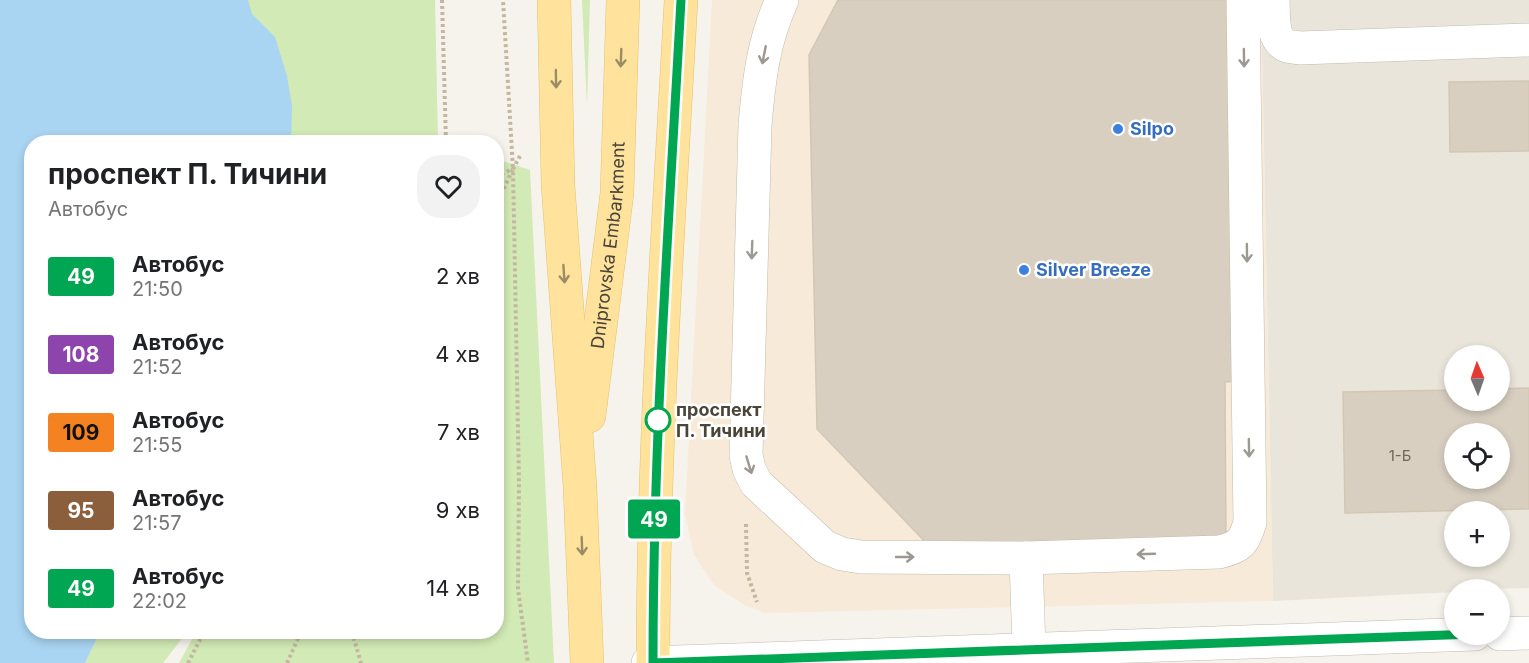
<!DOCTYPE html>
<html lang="uk">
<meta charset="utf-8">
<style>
body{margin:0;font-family:Inter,sans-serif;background:#f2f2f2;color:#202124;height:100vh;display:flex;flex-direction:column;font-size:22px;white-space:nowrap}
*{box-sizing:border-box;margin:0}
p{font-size:20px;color:#757577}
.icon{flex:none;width:33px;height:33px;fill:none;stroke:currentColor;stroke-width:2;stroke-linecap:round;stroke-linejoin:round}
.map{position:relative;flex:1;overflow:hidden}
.panel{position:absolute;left:24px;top:135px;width:480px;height:504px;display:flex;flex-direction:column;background:#fff;border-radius:24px;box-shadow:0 3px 9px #0003}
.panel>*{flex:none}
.badge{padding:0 12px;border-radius:4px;font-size:21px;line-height:39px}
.needle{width:39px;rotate:358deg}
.fabs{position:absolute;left:1444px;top:345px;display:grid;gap:12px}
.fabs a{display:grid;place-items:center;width:66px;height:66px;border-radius:50%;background:#fff;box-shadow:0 3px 9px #0003;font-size:30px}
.map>.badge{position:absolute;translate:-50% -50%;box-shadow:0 0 0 3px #fff}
.round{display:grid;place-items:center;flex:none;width:63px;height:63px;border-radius:24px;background:#f2f2f2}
.summary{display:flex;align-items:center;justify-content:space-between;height:102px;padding:0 24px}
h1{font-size:28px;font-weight:700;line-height:45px}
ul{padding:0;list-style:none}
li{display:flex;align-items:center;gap:18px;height:78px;padding:0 24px}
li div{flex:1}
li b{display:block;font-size:22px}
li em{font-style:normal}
li .badge{min-width:66px;font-weight:700;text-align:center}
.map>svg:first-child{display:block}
.residential{fill:#eae5da;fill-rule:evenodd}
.commercial{fill:#f7ead8}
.green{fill:#d2eab5}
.water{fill:#a9d4f2}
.building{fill:#d8cfc1;stroke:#d3c7b4;stroke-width:1.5;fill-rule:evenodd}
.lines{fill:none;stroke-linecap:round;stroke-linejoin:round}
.minor-casing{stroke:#c2bbae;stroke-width:34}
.major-casing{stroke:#e6c16a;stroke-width:34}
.path{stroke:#c4b79f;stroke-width:4;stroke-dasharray:3 3;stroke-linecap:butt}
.minor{stroke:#fff;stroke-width:33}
.major{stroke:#ffe39c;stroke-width:33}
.oneway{stroke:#9c9892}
.oneway2{stroke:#9c8c66}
.line-casing{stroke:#fff;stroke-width:14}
.line{stroke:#00a651;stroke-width:9}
.shop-dot{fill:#3f7fe0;stroke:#fff;stroke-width:2}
.stop-dot{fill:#fff;stroke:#00a651;stroke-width:3}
.labels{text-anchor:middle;stroke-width:5;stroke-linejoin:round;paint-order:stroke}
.number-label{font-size:15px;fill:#6e675b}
.shop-label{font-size:18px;font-weight:bold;fill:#366cbe;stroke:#fff;text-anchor:start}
.street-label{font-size:18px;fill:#4b4439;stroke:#fff}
.stop-label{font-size:18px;font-weight:bold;fill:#4b4439;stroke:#fff;text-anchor:start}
</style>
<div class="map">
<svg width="1529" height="663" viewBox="0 0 1529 663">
<rect width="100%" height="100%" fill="#f6f3ec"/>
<path class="residential" d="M1261,0H1529V588L1455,590V592L1273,601ZM1455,356H1500V400H1455ZM1455,434H1500V478H1455ZM1455,512H1500V556H1455Z"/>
<polygon class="commercial" points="712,0 1261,0 1273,601 765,613 744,605 714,585 694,555 685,514"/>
<g class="green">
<polygon points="98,0 435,0 438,142 164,142"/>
<polygon points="582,0 590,0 587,106"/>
<polygon points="497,159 530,170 554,663 179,663 196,632 496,632"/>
<polygon points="100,632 187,632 163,663 85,663"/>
</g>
<polygon class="water" points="0,0 248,0 252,14 275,37 287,76 292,106 291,142 32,142 32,632 100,632 85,663 0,663"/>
<g class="building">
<polygon points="838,0 1230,0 1237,381 1225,382 1226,541 932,549 817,429 809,55"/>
<polygon points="1529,81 1529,151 1450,152 1449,82"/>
<path d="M1529,388V509L1345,513L1343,392L1455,390V400H1500V389ZM1455,434H1500V478H1455Z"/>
</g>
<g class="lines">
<defs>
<g id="minor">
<path d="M782,0C763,42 759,80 755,125L746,455L749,469L756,483L825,547L842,554L861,557L1026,558L1219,552C1240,547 1244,543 1250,522L1243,0"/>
<path d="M1273,0C1274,14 1271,37 1285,45C1288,47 1295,47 1299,48L1529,40"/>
<polyline points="1026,558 1029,650"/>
<polyline points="1500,634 1529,633"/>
<polyline points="648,663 1475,634"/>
</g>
<g id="major">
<polyline points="554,0 558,185 580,487 587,663"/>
<path id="s1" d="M589,416L617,193L623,0"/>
<path d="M653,663C653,442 669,221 681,0"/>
</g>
</defs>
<use href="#minor" class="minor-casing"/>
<use href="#major" class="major-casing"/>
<g class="path">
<polyline points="442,0 446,142"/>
<polyline points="520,156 513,169 519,483 518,589 528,663"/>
<polyline points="496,177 512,169"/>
<polyline points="496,205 513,169 503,0"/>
<polyline points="746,524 747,573 757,602"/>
<polyline points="352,632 361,663"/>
<polyline points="188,663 204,632"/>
<polyline points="287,663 301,632"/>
</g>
<use href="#minor" class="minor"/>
<use href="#major" class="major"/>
</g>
<defs><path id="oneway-shaft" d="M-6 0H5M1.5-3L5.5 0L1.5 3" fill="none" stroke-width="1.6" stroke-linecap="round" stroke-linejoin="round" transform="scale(1.5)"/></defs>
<g class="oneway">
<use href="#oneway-shaft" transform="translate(764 55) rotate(101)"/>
<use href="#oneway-shaft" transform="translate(1244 58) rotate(89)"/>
<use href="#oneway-shaft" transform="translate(752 250) rotate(92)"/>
<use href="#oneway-shaft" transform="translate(1247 253) rotate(89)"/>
<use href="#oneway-shaft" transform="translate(1249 448) rotate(89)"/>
<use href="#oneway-shaft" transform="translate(749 465) rotate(73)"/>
<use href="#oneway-shaft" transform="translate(1146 554) rotate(178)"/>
<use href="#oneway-shaft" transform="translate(905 557)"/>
</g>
<g class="oneway2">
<use href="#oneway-shaft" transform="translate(621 58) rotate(92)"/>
<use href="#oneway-shaft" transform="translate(556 79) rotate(89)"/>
<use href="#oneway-shaft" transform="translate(564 274) rotate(86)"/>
<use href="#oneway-shaft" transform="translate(582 546) rotate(88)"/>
</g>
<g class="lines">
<defs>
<path id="line" d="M681,0C669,221 653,442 653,663L1475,634"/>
</defs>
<use href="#line" class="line-casing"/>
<use href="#line" class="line"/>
</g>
<g class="shop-dot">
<circle cx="1118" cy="129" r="6"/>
<circle cx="1024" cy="270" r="6"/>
</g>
<circle class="stop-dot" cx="658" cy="420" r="12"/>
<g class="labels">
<g class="number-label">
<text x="1400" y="461">1-Б</text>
</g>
<g class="shop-label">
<text x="1130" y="135">Silpo</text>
<text x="1036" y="276">Silver Breeze</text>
</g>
<g class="street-label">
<text dy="6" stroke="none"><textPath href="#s1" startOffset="172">Dniprovska Embarkment</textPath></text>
</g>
<g class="stop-label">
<text x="676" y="416">проспект<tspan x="676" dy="21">П. Тичини</tspan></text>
</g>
</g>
</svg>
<div class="fabs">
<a><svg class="needle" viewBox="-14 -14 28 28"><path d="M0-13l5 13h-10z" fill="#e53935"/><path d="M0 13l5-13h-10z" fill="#757577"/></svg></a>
<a><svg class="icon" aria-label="locate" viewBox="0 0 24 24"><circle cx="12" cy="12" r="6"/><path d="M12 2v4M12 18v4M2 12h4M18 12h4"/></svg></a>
<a>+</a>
<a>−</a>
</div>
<b class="badge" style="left:654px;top:519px;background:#00a651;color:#fff">49</b>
<section class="panel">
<div class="summary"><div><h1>проспект П. Тичини</h1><p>Автобус</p></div><a class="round"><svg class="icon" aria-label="heart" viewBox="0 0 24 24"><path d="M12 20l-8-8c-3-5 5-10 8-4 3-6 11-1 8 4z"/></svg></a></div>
<ul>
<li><span class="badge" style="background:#00a651;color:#fff">49</span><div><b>Автобус</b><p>21:50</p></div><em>2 хв</em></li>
<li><span class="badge" style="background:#8e44ad;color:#fff">108</span><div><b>Автобус</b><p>21:52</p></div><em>4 хв</em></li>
<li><span class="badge" style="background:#f58220;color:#111">109</span><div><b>Автобус</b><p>21:55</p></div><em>7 хв</em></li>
<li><span class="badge" style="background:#8b5e3c;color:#fff">95</span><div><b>Автобус</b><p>21:57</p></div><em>9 хв</em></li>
<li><span class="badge" style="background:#00a651;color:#fff">49</span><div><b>Автобус</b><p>22:02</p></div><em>14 хв</em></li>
</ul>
</section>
</div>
